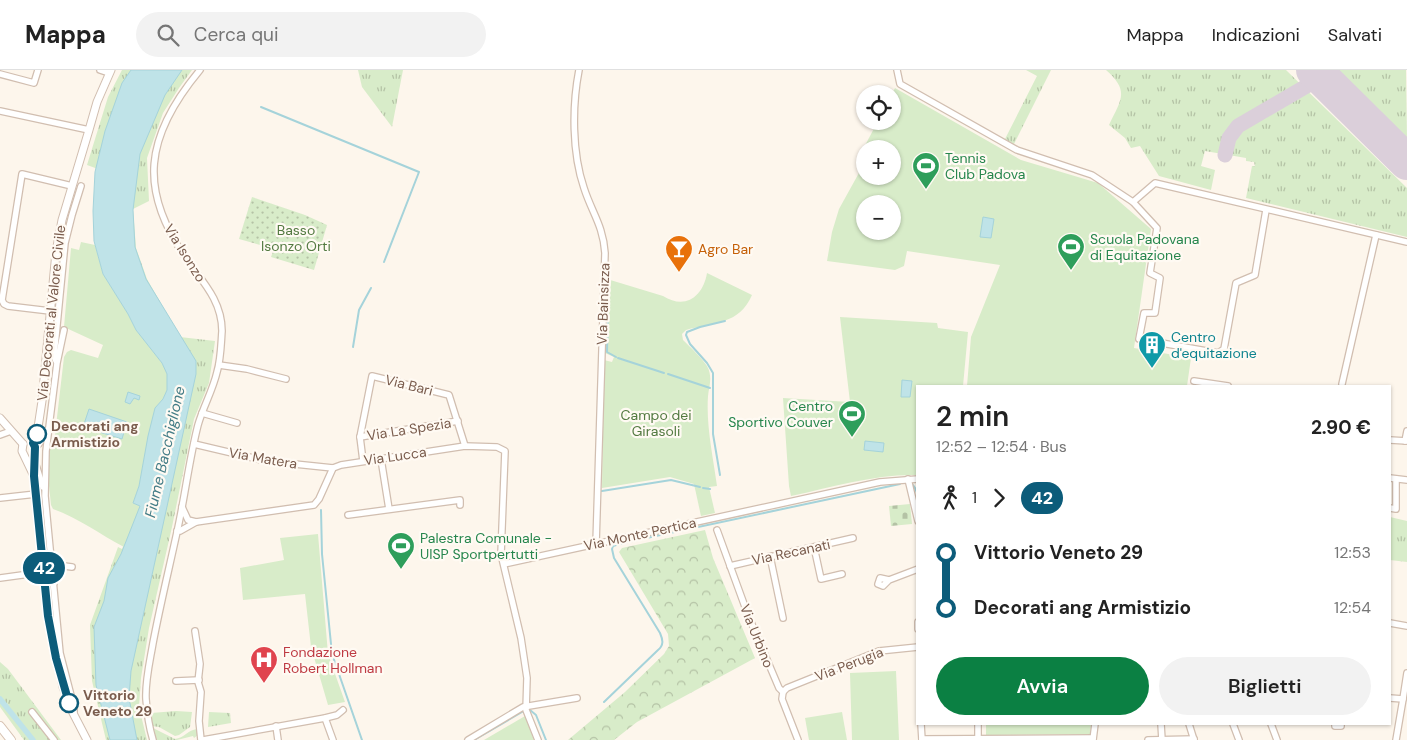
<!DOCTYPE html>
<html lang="it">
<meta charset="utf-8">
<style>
body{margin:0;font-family:"DM Sans",sans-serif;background:#f2f2f2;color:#222;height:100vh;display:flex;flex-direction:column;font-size:19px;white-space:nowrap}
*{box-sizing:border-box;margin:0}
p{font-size:16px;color:#767676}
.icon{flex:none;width:28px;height:28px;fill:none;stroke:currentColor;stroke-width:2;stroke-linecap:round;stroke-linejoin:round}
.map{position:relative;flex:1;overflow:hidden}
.drawer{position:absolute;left:916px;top:315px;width:475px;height:340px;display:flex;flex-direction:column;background:#fff;border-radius:0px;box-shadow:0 1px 4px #0004}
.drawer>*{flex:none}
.badge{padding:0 10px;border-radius:16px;font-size:18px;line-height:32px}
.buttons{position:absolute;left:856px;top:15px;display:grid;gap:10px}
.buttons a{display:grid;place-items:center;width:45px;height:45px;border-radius:50%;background:#fff;box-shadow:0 1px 4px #0004;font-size:25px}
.map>.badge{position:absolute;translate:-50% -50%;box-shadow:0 0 0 2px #fff}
.legs{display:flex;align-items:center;gap:8px;height:55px;padding:0 20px;font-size:16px}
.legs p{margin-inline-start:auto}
.head{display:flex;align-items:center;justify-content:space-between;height:85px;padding:0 20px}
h1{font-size:28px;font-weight:600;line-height:38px}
.button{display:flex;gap:10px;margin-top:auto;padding:10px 20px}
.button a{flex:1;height:58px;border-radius:30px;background:#0b8043;color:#fff;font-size:20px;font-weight:600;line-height:58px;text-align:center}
.button a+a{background:#f2f2f2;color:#222}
ul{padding:0 20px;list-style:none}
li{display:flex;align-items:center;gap:18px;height:55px;font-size:19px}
li i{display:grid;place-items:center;width:8px;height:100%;margin:0 6px;background:currentColor}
li i::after{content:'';width:12px;height:12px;margin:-6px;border:4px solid;border-radius:50%;background:#fff}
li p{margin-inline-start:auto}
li:first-child i{background:linear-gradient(#0000 50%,currentColor 0)}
li:last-child i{background:linear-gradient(currentColor 50%,#0000 0)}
header{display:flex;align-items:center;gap:30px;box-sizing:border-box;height:70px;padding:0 25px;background:#fff;border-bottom:1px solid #e0e0e0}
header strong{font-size:24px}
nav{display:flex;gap:28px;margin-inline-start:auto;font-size:18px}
.search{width:350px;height:45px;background:#f2f2f2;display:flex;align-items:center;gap:12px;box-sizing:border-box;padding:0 18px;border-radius:28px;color:#767676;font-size:19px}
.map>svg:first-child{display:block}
.grass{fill:url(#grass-tufts)}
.forest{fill:url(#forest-crowns)}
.cemetery{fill:url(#cemetery-stones)}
.park{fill:#d8ecc9;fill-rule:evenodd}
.garden{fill:url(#garden-dots)}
.water{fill:#bfe3e8;stroke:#a5d3da}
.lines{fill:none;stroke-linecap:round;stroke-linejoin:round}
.stream{stroke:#a5d3da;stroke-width:2}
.canal{stroke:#bfe3e8;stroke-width:5.5}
.taxiway{stroke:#dbcfda;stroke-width:15}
.runway{stroke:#dbcfda;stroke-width:36}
.minor-casing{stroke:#d1beb0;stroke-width:8}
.tertiary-casing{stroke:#d1beb0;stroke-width:9}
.secondary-casing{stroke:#d6c0b0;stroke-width:10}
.minor{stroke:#fff;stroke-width:5.5}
.tertiary{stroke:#fff;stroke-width:7}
.secondary{stroke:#fff;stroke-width:8}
.line-1-casing{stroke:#fff;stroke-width:11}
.line-1{stroke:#0c5c7a;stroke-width:8}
.stop-1-dot{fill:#fff;stroke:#0c5c7a;stroke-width:2.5}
.labels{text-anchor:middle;stroke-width:4.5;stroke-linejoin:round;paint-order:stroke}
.leisure-label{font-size:14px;fill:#27864d;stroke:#fffaf3;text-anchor:start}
.park-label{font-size:14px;fill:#537a41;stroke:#fffaf3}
.food-label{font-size:14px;fill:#c56008;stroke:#fffaf3;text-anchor:start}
.street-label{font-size:14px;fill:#7a5c4d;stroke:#fffaf3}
.culture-label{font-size:14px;fill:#0d838f;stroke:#fffaf3;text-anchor:start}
.stop-label{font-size:14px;font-weight:bold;fill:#7a5c4d;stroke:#fffaf3;text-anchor:start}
.health-label{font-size:14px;fill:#be3a42;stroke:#fffaf3;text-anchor:start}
.water-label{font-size:15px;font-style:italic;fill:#437c86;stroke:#fffaf3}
</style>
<header>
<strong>Mappa</strong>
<div class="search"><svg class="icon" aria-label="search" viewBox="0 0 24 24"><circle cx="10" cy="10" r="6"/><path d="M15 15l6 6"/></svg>Cerca qui</div>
<nav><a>Mappa</a><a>Indicazioni</a><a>Salvati</a></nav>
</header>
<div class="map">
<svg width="1407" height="670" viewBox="0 0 1407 670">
<defs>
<pattern id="grass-tufts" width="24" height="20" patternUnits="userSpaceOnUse" patternTransform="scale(1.25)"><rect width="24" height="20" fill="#d8ecc9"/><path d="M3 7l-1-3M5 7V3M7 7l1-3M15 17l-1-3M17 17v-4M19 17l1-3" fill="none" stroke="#b4c2a5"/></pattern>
<pattern id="forest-crowns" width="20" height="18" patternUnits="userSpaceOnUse" patternTransform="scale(1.25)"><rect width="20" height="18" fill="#d8ecc9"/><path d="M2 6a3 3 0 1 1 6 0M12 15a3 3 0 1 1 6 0" fill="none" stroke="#b4c2a5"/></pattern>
<pattern id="cemetery-stones" width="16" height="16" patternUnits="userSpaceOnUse" patternTransform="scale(1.25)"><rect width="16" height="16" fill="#d8ecc9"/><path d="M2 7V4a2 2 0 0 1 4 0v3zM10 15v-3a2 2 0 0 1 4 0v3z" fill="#b4c2a5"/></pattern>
<pattern id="garden-dots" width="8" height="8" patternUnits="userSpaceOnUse" patternTransform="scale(1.25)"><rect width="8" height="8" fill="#d8ecc9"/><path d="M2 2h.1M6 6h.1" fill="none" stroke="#b4c2a5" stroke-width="1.8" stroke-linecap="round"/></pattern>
</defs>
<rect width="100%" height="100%" fill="#fdf6ec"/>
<g class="grass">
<polygon points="122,0 192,0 179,18 163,43 147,88 149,131 133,139 136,178 147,209 180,267 215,271 209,313 194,349 172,457 149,558 141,608 139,637 147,670 106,670 92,611 90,555 118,477 122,479 140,436 169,315 169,306 98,99 87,95 108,27"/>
<polygon points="358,0 403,0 392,57 362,17"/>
<polygon points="1026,0 1051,0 1014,74 1005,69 1037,6"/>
<path d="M1106,0H1286L1407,118V167L1246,128L1252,96H1255L1254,92L1246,91V88L1205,81L1201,96L1215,100L1211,120L1159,106L1140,76L1131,78L1125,68L1109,55C1121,30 1130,21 1106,0Z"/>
<polygon points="1338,0 1406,0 1407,70"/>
<polygon points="1390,447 1407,451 1407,492 1390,490"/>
<polygon points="0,592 8,599 61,670 24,670 0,637"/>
<polygon points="176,641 192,642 190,657 179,665 175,666 159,657 152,656 151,643"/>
<polygon points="209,642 230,643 231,653 208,657"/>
<path d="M153,658L175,669C184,668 188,660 197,659L198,665L194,668L193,666L177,670H156Z"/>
</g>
<polygon class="forest" points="705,460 713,488 755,588 637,652 614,670 568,670 625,622 664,584 669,576 668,564 619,482 622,478"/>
<polygon class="cemetery" points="910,434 912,454 891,456 889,436"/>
<g class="park">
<path d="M895,18L1021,90L1098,113L1151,159L1134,278L1191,288L1187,316H967L971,267L1000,195L907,181L904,196L895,200L827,191L832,162L839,139L865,92V106H892V79H865V85L861,83L878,51H892V24ZM865,134H892V161H865Z"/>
<path d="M81,172L95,175L103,204L128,244L136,260L162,293L167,304V320L163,329L155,338L139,416L133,433L140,436L124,477C101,465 77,447 53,439L51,435L48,406V383L54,373L64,287L67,282L71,280L98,288L103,275L64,257L71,178L79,180Z"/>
<path d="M707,203L752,225C739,255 714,252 686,260L682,264L683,270C691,278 701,287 707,296C713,307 709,316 708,326C706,356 713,386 717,416L709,417L715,443L701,446L694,414L670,407L602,418L604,290L612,292L614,287L605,283L607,209L663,226C685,240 703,227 707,203Z"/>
<path d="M840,247L937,253L938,258L968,262L963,316H918L917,405C875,404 833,417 791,426L789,416L783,328L850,332Z"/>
<polygon points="318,464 328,584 345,632 328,635 311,577 305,524 243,530 240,498 284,490 280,468"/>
<polygon points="896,601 899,670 852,670 850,603"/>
<polygon points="842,642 847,670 809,670 805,648"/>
<polygon points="525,646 534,670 484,670"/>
<polygon points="986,654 1091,654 1090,664 986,665"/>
</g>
<polygon class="garden" points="252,127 305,145 327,155 314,200 271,187 274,179 239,169"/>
<g class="water">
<polygon points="131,0 182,0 165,25 140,84 133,140 135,177 146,209 196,291 196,304 131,601 129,628 137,670 110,670 96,615 94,557 104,531 108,508 121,484 140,436 133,433 139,416 148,366 155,338 163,329 167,320 167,304 162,293 136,260 128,244 103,204 94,171 93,141 95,102 105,61 122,13"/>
<polygon points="983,147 994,149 991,168 980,167"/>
<polygon points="902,310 912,311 910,327 901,327"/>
<polygon points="128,322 140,326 139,330 134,328 130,334 125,332"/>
<polygon points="89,339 127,352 122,369 83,357"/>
<polygon points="865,371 884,373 883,382 864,380"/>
</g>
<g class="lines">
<g class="stream">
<polyline points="261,37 419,102 384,192"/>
<polyline points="608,229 608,211"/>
<polyline points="608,232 607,282 616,287"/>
<polyline points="353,277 359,240 371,218"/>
<polyline points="618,288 664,303"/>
<polyline points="668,304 710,318"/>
<polyline points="720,405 713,364 713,303 707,293 690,274 686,265 687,262 700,257 725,251"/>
<polyline points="913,415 915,418 918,425"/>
<polyline points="703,418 710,419"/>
<polyline points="602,421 671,410 700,417"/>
<polyline points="321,440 322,484 332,584 362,670"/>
<path d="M604,632L658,580C664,575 663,570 660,563L614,488L612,479L613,476L623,473L900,414"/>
<polyline points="530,640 536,645 546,670"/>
<polyline points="474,670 522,642"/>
</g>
<polyline class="canal" points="0,629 33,670"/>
<polyline class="taxiway" points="1225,85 1229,68 1238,56 1322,7"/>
<polyline class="runway" points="1314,0 1407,92"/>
<defs>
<g id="minor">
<polyline points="100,0 109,3"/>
<path d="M579,0C572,36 572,83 584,118C592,143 603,155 605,183L596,474"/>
<polyline points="897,0 900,14 1017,80 1092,105 1133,132 1155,113 1407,172"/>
<polyline points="0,4 34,13 38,0"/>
<polyline points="0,41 89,60"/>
<polyline points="1133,132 1157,158 1150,203 1160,208 1155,243 1144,243 1139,269 1218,283 1224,279 1236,213 1255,205 1266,140"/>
<polyline points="50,241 8,236 4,234 2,230 22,104 72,116"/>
<polyline points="64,260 57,293 46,381 45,426 60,583 74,637 74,642"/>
<polyline points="56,291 54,286 65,173 72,145 81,116"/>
<polyline points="219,295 247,299 286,309"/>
<polyline points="1194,311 1228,316"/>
<polyline points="1342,314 1376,165"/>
<polyline points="202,343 237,353"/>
<polyline points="0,365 11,361"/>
<polyline points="360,367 458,351"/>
<polyline points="1390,370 1407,371"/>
<polyline points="1405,371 1407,361"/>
<polyline points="194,374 266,391 333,398"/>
<path d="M35,377C43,374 42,363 49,359"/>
<polyline points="381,389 389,439"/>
<polyline points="363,391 360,367 372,306 449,325 465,376"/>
<polyline points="35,392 43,417"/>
<polyline points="1390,408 1407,410"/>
<polyline points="908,409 918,451"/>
<polyline points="0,428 36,424"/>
<polyline points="182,437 188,450 196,452"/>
<polyline points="1390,438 1396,439 1396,409"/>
<polyline points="348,445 460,430 460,435"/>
<polyline points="717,460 748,545 779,618 783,622 782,629 798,670"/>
<polyline points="177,461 180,461 196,452 314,435 319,429 333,398 341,395 465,376 497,377 505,381 501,484 521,568 527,608 526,640 538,670"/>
<polyline points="814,477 821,509 842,504"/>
<polyline points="770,486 783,548"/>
<polyline points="504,494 880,412 918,409"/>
<polyline points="730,496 853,468"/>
<polyline points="0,508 44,502"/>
<polyline points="889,510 880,508 878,514 883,516 889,510 918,499"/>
<polyline points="54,513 57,499 64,496 72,497"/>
<polyline points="918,552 918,559"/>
<polyline points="1390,553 1407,556"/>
<polyline points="195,561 200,594 198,612 201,622 199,651 201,670"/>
<polyline points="176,611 199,610"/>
<polyline points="783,622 787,618 879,581 918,577"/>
<polyline points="1390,628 1403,629 1407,603"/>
<polyline points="32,642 54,670"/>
<polyline points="325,648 333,670"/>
<polyline points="921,654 922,670"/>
<polyline points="978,654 978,670"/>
<polyline points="1161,654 1162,670"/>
<polyline points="1189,654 1194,670"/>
<polyline points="1233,654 1239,670"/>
<polyline points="1271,654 1277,670"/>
<polyline points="1335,654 1335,656 1341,656 1341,654"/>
<polyline points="276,656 278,670"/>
<polyline points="922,669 1093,668"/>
<path d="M153,670C149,657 147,643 146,629C145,611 150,591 153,573C160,536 169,499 177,462C185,427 189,390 198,355C203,337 213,320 217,302C221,289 221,274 222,261C222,232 204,213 188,191C137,120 145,66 200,0"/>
<polyline points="203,670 325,648 337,645 343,640"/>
<polyline points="468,670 523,637 577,628"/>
<polyline points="1093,670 1095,654"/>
<polyline points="1148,670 1194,669"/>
<polyline points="1396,670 1403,629"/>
</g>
<g id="tertiary">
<polyline points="0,348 23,374"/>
<polyline points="33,373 37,364 42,331 56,182 62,150 89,60 97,32 111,0"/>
<polyline points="33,373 35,377 34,406 49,546 63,617 73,643 87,670"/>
<polyline points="23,374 22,381 33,404"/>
</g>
<polyline id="secondary" points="0,656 11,670"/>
</defs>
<use href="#minor" class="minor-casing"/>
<use href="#tertiary" class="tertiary-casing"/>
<use href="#secondary" class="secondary-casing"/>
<use href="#minor" class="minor"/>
<use href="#tertiary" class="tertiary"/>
<use href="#secondary" class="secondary"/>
</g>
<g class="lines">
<defs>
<polyline id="line-1" points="37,364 33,373 35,377 34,406 48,546 56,588 69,633"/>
</defs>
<use href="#line-1" class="line-1-casing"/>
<use href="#line-1" class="line-1"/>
</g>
<defs>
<symbol id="stadium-pin" viewBox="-11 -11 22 30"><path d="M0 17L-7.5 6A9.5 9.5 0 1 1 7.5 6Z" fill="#2e9e5b" stroke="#fffaf3"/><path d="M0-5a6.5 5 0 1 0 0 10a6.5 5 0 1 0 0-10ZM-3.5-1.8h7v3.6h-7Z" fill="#fff"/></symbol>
<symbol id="bar-pin" viewBox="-11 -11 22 30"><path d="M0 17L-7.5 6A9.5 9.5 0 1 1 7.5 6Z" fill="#e8710a" stroke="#fffaf3"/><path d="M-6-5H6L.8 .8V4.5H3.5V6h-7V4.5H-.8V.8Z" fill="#fff"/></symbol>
<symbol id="building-pin" viewBox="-11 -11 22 30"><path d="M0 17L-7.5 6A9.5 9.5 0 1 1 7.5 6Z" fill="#0f9aa8" stroke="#fffaf3"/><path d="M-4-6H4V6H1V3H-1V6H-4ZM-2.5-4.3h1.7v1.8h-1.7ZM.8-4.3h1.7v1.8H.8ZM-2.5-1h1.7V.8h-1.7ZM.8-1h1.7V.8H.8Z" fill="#fff"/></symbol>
<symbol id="hospital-pin" viewBox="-11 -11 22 30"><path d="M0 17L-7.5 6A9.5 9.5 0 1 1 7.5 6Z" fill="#e0444e" stroke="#fffaf3"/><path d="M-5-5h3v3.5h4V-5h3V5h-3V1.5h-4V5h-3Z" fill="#fff"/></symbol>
</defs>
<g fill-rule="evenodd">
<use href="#stadium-pin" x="910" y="80" width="32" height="43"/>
<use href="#stadium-pin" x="1055" y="161" width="32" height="43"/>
<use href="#bar-pin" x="663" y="163" width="32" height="43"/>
<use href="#building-pin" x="1136" y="259" width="32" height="43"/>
<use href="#stadium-pin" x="836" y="328" width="32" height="43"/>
<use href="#stadium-pin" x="385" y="460" width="32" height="43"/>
<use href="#hospital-pin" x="248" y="574" width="32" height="43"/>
</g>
<g class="stop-1-dot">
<circle cx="37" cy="364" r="9"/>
<circle cx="69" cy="633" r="9"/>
</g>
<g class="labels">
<g class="leisure-label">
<text x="945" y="93">Tennis<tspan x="945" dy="16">Club Padova</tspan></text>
<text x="1090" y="174">Scuola Padovana<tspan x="1090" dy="16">di Equitazione</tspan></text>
<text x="833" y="341" text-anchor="end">Centro<tspan x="833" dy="16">Sportivo Couver</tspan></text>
<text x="420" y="473">Palestra Comunale -<tspan x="420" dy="16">UISP Sportpertutti</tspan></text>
</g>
<g class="park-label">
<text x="296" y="165">Basso<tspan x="296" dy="16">Isonzo Orti</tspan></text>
<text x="656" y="350">Campo dei<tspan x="656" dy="16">Girasoli</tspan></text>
</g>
<g class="food-label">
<text x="698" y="184">Agro Bar</text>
</g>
<g class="street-label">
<text transform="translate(185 183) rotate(58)" y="5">Via Isonzo</text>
<text transform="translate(603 234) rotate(-88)" y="5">Via Bainsizza</text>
<text transform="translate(51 243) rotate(-84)" y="5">Via Decorati al Valore Civile</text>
<text transform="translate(409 315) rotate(14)" y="5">Via Bari</text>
<text transform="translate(409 359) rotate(-9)" y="5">Via La Spezia</text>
<text transform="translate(395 386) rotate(-8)" y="5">Via Lucca</text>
<text transform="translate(263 388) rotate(10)" y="5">Via Matera</text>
<text transform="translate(640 464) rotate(-12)" y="5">Via Monte Pertica</text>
<text transform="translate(791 482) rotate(-12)" y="5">Via Recanati</text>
<text transform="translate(757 566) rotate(68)" y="5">Via Urbino</text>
<text transform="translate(849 594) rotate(-21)" y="5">Via Perugia</text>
</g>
<g class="culture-label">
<text x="1171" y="272">Centro<tspan x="1171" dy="16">d'equitazione</tspan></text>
</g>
<g class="stop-label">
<text x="51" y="361">Decorati ang<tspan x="51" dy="16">Armistizio</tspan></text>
<text x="83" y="630">Vittorio<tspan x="83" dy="16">Veneto 29</tspan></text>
</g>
<g class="health-label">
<text x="283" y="587">Fondazione<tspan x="283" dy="16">Robert Hollman</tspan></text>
</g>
<g class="water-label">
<text transform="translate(165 382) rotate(-77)" y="5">Fiume Bacchiglione</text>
</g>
</g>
</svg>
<div class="buttons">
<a><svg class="icon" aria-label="locate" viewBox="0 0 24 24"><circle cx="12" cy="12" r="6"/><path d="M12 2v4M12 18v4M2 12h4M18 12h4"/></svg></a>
<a>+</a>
<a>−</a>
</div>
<b class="badge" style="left:44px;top:498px;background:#0c5c7a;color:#fff">42</b>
<section class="drawer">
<div class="head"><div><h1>2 min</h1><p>12:52 – 12:54 · Bus</p></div><b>2.90 €</b></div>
<div class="legs"><svg class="icon" aria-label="walk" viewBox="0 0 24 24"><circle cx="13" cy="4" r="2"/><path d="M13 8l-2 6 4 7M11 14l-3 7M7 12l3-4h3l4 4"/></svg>1<svg class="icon" aria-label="forward" viewBox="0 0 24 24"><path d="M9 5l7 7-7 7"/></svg><b class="badge" style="background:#0c5c7a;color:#fff">42</b></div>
<ul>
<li><i style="color:#0c5c7a"></i><b>Vittorio Veneto 29</b><p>12:53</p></li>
<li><i style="color:#0c5c7a"></i><b>Decorati ang Armistizio</b><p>12:54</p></li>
</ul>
<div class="button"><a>Avvia</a><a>Biglietti</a></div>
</section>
</div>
